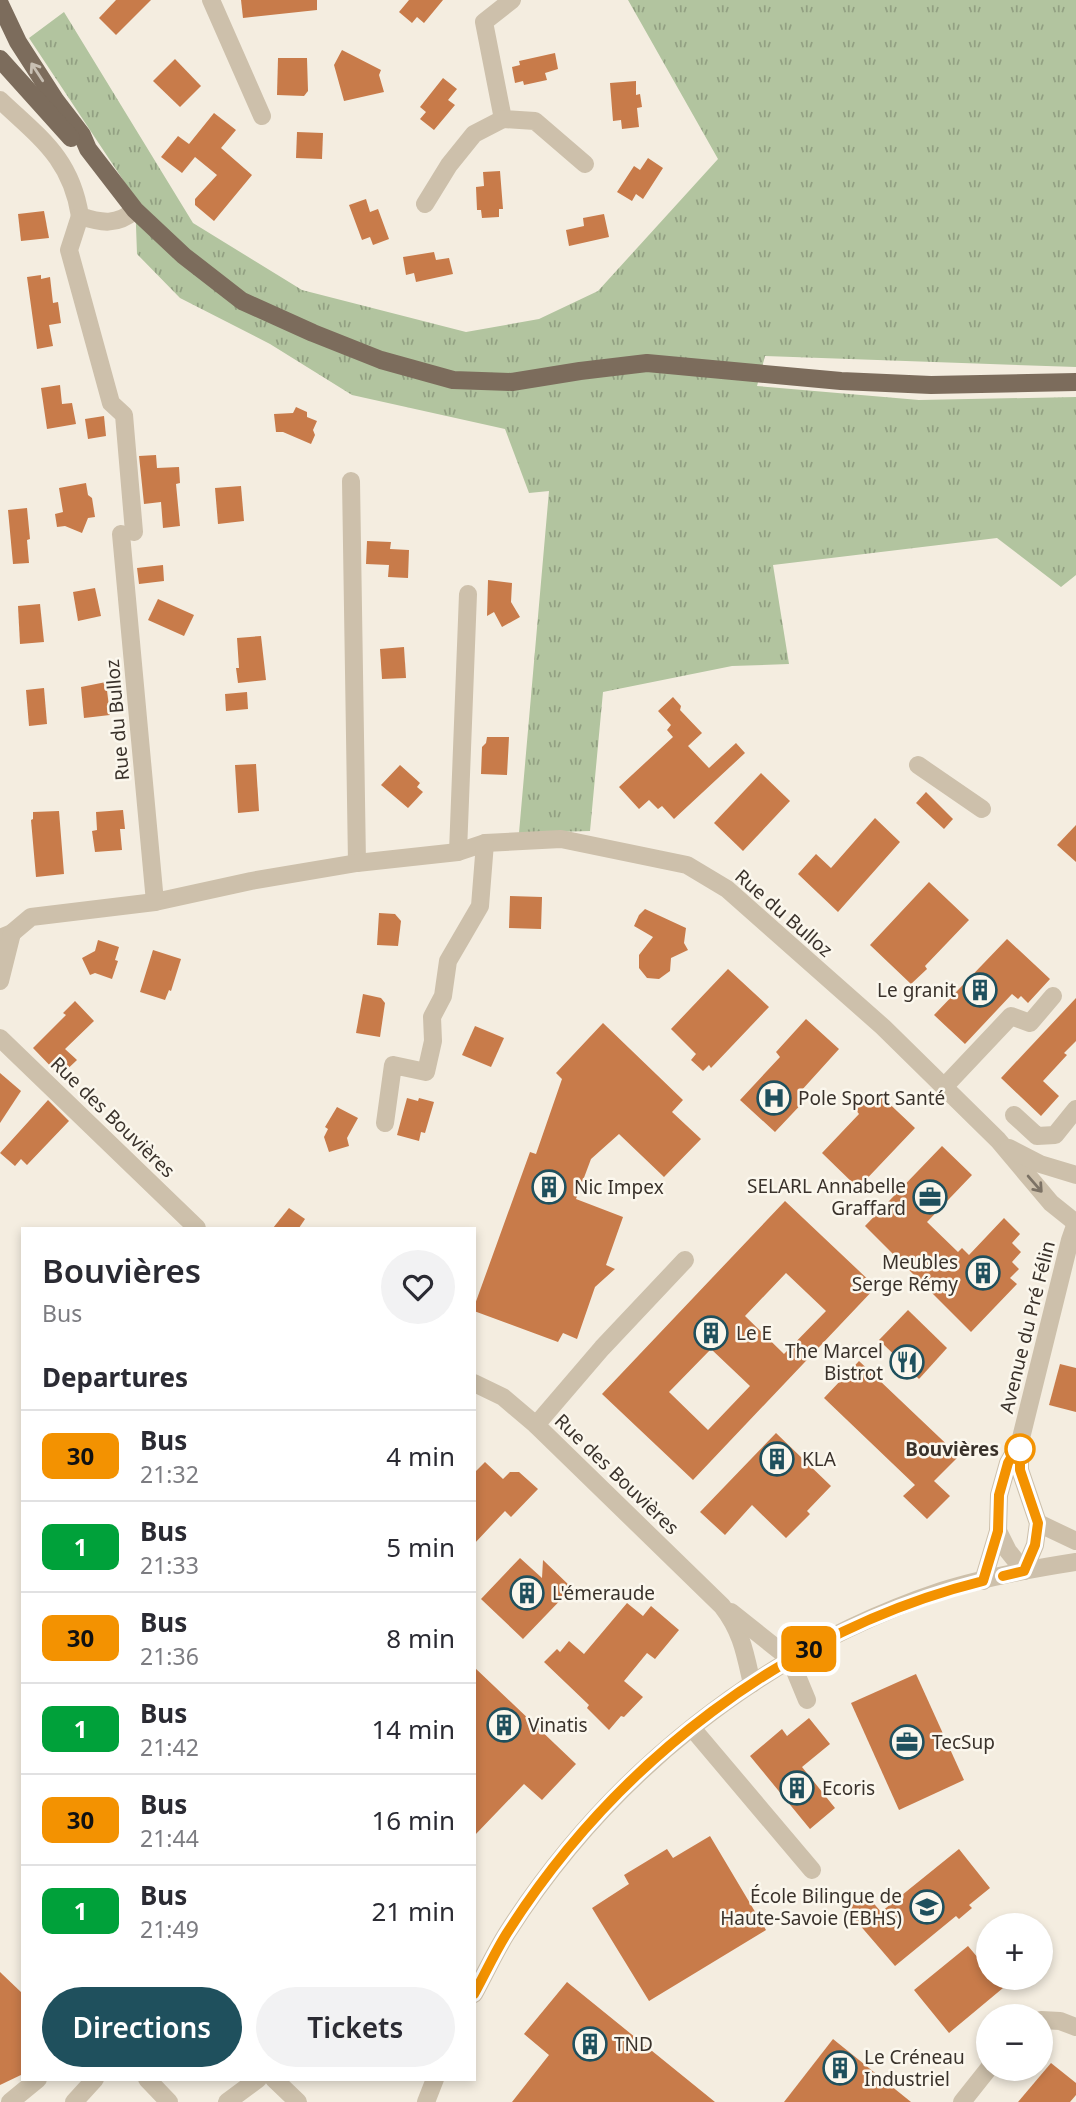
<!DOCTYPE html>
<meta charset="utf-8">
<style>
body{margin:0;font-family:"Noto Sans",sans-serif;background:#f2f2f3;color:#2b2b33;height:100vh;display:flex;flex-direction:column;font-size:26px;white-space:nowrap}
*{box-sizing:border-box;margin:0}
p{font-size:23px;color:#7c7c81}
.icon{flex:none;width:38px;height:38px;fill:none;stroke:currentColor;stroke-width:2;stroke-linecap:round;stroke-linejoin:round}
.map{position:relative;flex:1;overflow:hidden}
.side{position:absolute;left:21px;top:1227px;width:455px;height:854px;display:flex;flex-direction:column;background:#fff;border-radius:0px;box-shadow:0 4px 10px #0003}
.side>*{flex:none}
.badge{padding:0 14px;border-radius:10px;font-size:24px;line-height:46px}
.buttons{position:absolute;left:976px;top:1913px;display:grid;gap:14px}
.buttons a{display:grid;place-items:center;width:77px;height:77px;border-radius:50%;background:#fff;box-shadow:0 4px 10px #0003;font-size:35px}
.map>.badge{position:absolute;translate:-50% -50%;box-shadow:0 0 0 4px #fff}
h2{padding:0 21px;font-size:26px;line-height:63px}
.round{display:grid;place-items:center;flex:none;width:74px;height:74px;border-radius:37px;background:#f2f2f3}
.overview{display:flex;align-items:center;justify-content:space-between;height:119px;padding:0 21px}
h1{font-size:33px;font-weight:600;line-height:52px}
.action{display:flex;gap:14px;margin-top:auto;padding:14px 21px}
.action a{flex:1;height:80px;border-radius:42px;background:#1f505d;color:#fff;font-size:28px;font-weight:600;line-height:80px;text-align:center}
.action a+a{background:#f2f2f3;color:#2b2b33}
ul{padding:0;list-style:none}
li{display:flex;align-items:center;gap:21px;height:91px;padding:0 21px;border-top:2px solid #e1e1e2}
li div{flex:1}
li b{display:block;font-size:26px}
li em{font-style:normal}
li .badge{min-width:77px;font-weight:700;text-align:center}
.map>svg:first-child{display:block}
.grass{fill:url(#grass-tufts)}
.building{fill:#c87b4a;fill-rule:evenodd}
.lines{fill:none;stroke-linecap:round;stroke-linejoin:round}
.minor{stroke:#cdc0ab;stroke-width:18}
.major{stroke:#7c6c5c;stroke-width:18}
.oneway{stroke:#c8bfb3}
.oneway2{stroke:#7c7265}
.line-casing{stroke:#fff;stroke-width:16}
.line{stroke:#f39201;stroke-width:10}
.stop-dot{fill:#fff;stroke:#f39201;stroke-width:3.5}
.labels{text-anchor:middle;stroke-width:5;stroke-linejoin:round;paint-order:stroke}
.street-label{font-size:19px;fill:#3a322b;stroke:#fbf7ed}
.poi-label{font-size:19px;fill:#3a322b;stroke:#fbf7ed;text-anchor:start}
.stop-label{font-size:19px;font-weight:bold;fill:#3a322b;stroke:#fbf7ed;text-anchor:end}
</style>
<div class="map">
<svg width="1076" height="2102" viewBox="0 0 1076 2102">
<defs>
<pattern id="grass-tufts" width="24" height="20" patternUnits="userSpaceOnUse" patternTransform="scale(1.75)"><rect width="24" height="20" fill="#b2c49f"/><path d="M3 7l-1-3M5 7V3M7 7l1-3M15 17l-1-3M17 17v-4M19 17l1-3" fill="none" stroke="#92a082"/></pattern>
</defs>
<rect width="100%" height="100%" fill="#f4ede0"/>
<polygon class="grass" points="628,0 1076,0 1076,367 765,356 757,386 919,400 1076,397 1076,575 1061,587 997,538 773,565 789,664 732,666 603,692 590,831 519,833 549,491 529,493 505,429 352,395 270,344 180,298 137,254 135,198 29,38 64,12 193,223 302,290 466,332 539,319 598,291 718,159"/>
<g class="building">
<polygon points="116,0 151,0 116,35 99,18"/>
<polygon points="241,0 317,0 317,10 243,18"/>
<polygon points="409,0 443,0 424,23 417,17 412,23 399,12"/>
<polygon points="342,50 381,70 379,75 384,92 344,101 334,65"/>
<polygon points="555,53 558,69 545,73 547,80 524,85 523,81 515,83 512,67 520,65 519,61"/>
<polygon points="278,58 307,58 308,91 304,96 277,95"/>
<polygon points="175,59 201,86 180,107 153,81"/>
<polygon points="443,78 457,89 448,100 455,105 434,130 420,119 426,112 420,107"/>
<polygon points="636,81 636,95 640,94 642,107 637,108 639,127 622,129 621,120 613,121 610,83"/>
<polygon points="214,113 236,130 221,148 252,175 214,221 195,205 195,199 217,175 195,157 182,173 161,157 178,136 189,144"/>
<polygon points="297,132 323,133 322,159 296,158"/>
<polygon points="648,158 663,168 643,199 636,194 632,201 617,192 634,166 640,170"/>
<polygon points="500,171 503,209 499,209 499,217 482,218 481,210 477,210 476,187 484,186 483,172"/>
<polygon points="366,199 370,212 378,209 389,239 373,245 370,237 362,240 349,205"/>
<polygon points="44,211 49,238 21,241 18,214"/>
<polygon points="604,214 609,237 569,246 566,230 584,226 583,218"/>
<polygon points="434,252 436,260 449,258 453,274 416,282 414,273 406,275 403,257"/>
<polygon points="41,275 41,279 50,277 53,303 58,302 61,323 49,325 53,346 37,349 27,277"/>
<polygon points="60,385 62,404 72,403 76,424 47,429 41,388"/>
<polygon points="296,407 307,412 307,417 317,421 313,430 315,435 311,444 283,432 276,432 274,414 293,413"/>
<polygon points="104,416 106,436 88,439 85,419"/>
<polygon points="156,455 157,468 179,467 180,483 176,484 180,526 163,528 161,502 144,504 139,456"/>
<polygon points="86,483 88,495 92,498 95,517 88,518 82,533 65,526 57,527 55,514 63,512 59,488"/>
<polygon points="241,486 244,521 218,524 215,488"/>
<polygon points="27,508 30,539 27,540 29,563 13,564 8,510"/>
<polygon points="367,541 391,542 390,549 409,550 408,578 388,577 389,565 366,564"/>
<polygon points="163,565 164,581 139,584 137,568"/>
<polygon points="488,580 512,583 511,602 520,617 502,627 494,612 487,616"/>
<polygon points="95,588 101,616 78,621 73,592"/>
<polygon points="158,599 194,615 184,636 148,620"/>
<polygon points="40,604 44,642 20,644 18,606"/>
<polygon points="261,636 266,680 238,683 236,668 239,668 237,638"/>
<polygon points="404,647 406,678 382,679 380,649"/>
<polygon points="106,682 110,715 84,718 81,687"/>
<polygon points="44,688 47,724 29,726 26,690"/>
<polygon points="247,692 248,709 226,711 225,694"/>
<polygon points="673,697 681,706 680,710 702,733 688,746 709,768 736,743 745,753 674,819 662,806 658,809 649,800 639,809 619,787 673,737 667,730 671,725 658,711"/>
<polygon points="487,737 509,737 507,775 481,774 482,747 486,743"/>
<polygon points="256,764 259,811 238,813 235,765"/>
<polygon points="400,765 420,783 417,787 423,792 408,808 381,785"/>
<polygon points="761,773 790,801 743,851 714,823"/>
<polygon points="926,792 953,819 944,829 916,803"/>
<polygon points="123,810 125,829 120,829 122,850 95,852 92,831 97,830 96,812"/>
<polygon points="59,811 64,874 36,877 31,820 33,819 33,812"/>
<polygon points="875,818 900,842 838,912 798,874 816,854 831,868"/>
<polygon points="1076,825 1076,862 1057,845"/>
<polygon points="929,882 969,920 925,966 927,969 911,984 870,945"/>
<polygon points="510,896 542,897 541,929 509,928"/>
<polygon points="645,909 686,928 684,943 688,950 671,958 670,971 659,979 647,978 639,968 639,955 653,937 634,926 639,915"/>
<polygon points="379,913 395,914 401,921 398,946 377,945"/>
<polygon points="1007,939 1050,979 1028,1003 1021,996 1018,999 1012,994 965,1044 934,1015"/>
<polygon points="98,940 119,947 115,960 118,961 112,979 95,973 90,975 82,958 95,951"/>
<polygon points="153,950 181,959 171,991 169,990 165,1000 140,992"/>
<polygon points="728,969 769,1007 711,1068 709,1065 703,1071 691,1060 696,1054 671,1029"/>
<polygon points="363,994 381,998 385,1003 380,1037 356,1033"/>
<polygon points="1076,998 1076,1041 1064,1053 1067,1055 1043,1081 1059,1096 1041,1116 1001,1078"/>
<polygon points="75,1001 94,1021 65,1049 77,1060 60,1076 33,1048 66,1015 63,1013"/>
<polygon points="806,1019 839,1049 801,1091 808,1097 775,1132 740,1100 780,1057 776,1052"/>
<polygon points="603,1023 683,1100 672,1112 701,1139 664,1177 619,1134 591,1159 576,1199 623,1217 606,1265 615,1269 595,1287 577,1339 563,1333 558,1342 474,1311 474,1307 530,1152 536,1154 562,1079 556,1073"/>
<polygon points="475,1026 504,1038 491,1067 462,1055"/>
<polygon points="0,1073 21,1091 0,1123"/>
<polygon points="879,1094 915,1128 858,1188 822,1153 859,1114 856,1110 866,1099 870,1103"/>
<polygon points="407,1098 418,1101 419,1098 434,1102 425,1133 421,1132 419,1141 397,1135"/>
<polygon points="48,1100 69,1121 27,1165 21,1159 15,1166 0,1153"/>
<polygon points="337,1107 358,1118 347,1138 349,1146 329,1152 324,1137 328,1129 325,1127"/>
<polygon points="942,1146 972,1175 927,1222 958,1252 962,1248 969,1255 1004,1218 1020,1234 1012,1243 1021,1252 1012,1262 1019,1269 1010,1278 1017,1284 971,1332 865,1226"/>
<path d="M785,1201L876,1287L693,1480L602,1394ZM786,1273L826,1311L784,1354L745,1316ZM711,1349L750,1386L708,1430L669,1392Z"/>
<polygon points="289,1208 305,1219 299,1228 273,1228"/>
<polygon points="908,1310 947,1348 919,1379 879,1340"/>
<polygon points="859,1361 959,1456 934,1481 950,1496 927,1519 903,1496 915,1485 824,1398"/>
<polygon points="1060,1364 1076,1368 1076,1412 1049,1405"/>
<polygon points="776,1433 831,1486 807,1511 810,1514 786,1538 752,1505 725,1535 700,1512"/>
<polygon points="485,1462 503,1479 510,1472 519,1472 538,1489 511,1517 505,1511 474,1544 474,1473"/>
<polygon points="520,1558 542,1578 543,1560 572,1588 523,1639 481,1599"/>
<polygon points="627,1603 643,1616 651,1606 679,1630 655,1659 647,1653 624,1681 643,1697 624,1717 621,1716 609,1730 587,1708 589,1705 544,1662 557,1649 560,1652 569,1641 584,1654"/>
<polygon points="474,1667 576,1764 542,1800 524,1784 474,1836"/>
<polygon points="916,1674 964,1780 899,1810 851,1703"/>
<polygon points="809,1718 830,1744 802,1767 835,1808 810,1829 750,1756 782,1729 787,1736"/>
<polygon points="710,1836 766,1930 649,2001 592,1908 629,1884 624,1875 667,1849 673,1858"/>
<polygon points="959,1849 990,1888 969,1905 972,1908 959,1919 956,1916 895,1966 846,1909 865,1893 881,1912"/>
<polygon points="968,1946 989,1971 989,1978 994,1978 1003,1988 949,2033 914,1990"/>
<polygon points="0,1972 23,1994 23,2074 0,2085"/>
<polygon points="567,1982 715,2102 512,2102 549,2055 524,2034"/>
<polygon points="833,2039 911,2102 784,2102"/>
<polygon points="1051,2063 1076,2083 1076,2095 1070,2102 1018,2102"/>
</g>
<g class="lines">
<g class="minor">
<polyline points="211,0 262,116"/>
<polyline points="512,0 484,22 503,119 535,121 585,164"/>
<path d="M0,100C40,138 71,158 80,216C101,223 117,226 135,210"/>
<polyline points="425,204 449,165 474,134 503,119"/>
<polyline points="80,216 69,250 111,403 124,415 134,532"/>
<polyline points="351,481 357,863"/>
<polyline points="121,534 155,902"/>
<polyline points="918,765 982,809"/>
<polyline points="458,852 468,594"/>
<polyline points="0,938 12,933 31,917 155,902 251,881 357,863 458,852 485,843 561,839 687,865 727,889 883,1027 998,1140 1051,1203 1076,1223"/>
<polyline points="0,981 12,933"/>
<polyline points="0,1038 197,1228"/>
<polyline points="944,1087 1011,1016 1030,1023 1053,996"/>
<polyline points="1014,1115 1037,1136 1055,1135 1076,1109"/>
<polyline points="385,1123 393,1065 426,1072 433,1041 432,1017 443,996 448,961 480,906 485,843"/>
<polyline points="1009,1148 1040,1164 1076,1175"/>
<path d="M474,1383L503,1397L536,1425L722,1606C742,1632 745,1653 752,1684"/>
<polyline points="536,1425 602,1348 685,1260"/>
<polyline points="1038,1523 1076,1541"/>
<polyline points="998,1531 1008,1551 1024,1571"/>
<polyline points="1024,1571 1035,1545 1038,1523 1020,1470 1020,1442 1070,1240 1076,1223"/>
<polyline points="983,1581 998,1531 999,1495 1008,1463 1020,1442"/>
<polyline points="731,1612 790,1659 807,1700"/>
<polyline points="692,1728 812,1870"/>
<path d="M474,1994C485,1974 495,1952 507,1933C608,1775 762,1651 941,1591C985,1577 1031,1569 1076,1562"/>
<polyline points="1041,2020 1060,2021 1076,2027"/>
<polyline points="147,2079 169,2102"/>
<polyline points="274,2079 298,2102"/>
<polyline points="10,2102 38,2079"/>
<polyline points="74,2102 95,2079"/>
<polyline points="227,2102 258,2079"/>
<polyline points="426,2102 435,2079"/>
<polyline points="962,2102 989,2068"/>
</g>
<g class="major">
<polyline points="0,4 18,42 56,101 82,135 88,149 135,210 184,256 242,301 313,333 381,360 453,380 512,382 580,371 647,363 841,381 931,385 1076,382"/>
<polyline points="0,59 71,138"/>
</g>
</g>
<defs><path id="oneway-shaft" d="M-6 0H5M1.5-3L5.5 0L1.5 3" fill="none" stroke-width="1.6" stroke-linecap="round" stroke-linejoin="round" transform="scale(1.75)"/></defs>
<use class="oneway" href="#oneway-shaft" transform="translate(37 72) rotate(-123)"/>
<use class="oneway2" href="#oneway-shaft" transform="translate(1035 1184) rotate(49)"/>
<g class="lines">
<defs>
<path id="line" d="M474,1994C485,1974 495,1952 507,1933C615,1763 787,1630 983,1581L998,1531L999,1495L1008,1463L1020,1442V1470L1038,1523L1035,1545L1024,1571L1003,1576"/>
</defs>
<use href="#line" class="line-casing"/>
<use href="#line" class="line"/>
</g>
<defs>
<symbol id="building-ring" viewBox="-11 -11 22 22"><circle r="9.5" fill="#fbf7ed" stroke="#1f505d" stroke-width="1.5"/><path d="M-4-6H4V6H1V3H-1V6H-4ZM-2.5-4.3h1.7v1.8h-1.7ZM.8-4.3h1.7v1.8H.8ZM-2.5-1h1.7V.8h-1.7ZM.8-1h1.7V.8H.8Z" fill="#1f505d"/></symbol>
<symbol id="hospital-ring" viewBox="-11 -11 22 22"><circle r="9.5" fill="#fbf7ed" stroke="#1f505d" stroke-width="1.5"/><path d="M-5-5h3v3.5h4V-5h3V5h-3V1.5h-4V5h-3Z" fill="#1f505d"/></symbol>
<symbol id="office-ring" viewBox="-11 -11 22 22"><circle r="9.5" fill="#fbf7ed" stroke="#1f505d" stroke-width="1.5"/><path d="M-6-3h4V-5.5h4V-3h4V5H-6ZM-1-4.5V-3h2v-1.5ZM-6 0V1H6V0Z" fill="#1f505d"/></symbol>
<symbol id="restaurant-ring" viewBox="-11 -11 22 22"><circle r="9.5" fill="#fbf7ed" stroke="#1f505d" stroke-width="1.5"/><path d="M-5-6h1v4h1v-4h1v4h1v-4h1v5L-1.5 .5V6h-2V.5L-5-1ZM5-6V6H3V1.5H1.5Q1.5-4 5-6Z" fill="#1f505d"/></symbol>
<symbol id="school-ring" viewBox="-11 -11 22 22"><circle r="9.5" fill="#fbf7ed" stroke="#1f505d" stroke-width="1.5"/><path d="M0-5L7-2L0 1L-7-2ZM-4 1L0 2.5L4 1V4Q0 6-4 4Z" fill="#1f505d"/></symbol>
</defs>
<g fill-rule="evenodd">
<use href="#building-ring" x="961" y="971" width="38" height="38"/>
<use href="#hospital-ring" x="755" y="1079" width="38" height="38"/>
<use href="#building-ring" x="530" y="1168" width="38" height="38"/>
<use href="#office-ring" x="911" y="1178" width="38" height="38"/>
<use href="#building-ring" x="964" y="1254" width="38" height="38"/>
<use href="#building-ring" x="692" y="1314" width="38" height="38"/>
<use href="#restaurant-ring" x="888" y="1343" width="38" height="38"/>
<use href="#building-ring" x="758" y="1440" width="38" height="38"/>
<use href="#building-ring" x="508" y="1574" width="38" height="38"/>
<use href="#building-ring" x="485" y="1706" width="38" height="38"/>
<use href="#office-ring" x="888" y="1723" width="38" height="38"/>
<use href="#building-ring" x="778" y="1769" width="38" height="38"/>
<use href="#school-ring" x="908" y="1888" width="38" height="38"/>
<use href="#building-ring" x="571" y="2025" width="38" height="38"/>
<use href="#building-ring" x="821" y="2049" width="38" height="38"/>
</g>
<circle class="stop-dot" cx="1020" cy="1449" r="14"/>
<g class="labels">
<g class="street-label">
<text transform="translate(117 720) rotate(-95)" y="7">Rue du Bulloz</text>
<text transform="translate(784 913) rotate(41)" y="7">Rue du Bulloz</text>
<text transform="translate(113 1117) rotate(44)" y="7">Rue des Bouvières</text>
<text transform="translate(1027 1327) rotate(-76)" y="7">Avenue du Pré Félin</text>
<text transform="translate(617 1474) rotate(44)" y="7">Rue des Bouvières</text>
</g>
<g class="poi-label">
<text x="956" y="997" text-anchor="end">Le granit</text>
<text x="798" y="1105">Pole Sport Santé</text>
<text x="906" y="1193" text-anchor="end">SELARL Annabelle<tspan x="906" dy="22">Graffard</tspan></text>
<text x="574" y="1194">Nic Impex</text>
<text x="958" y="1269" text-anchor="end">Meubles<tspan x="958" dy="22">Serge Rémy</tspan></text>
<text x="736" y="1340">Le E</text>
<text x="883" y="1358" text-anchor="end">The Marcel<tspan x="883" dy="22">Bistrot</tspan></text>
<text x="802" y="1466">KLA</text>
<text x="552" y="1600">L'émeraude</text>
<text x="528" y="1732">Vinatis</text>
<text x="932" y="1749">TecSup</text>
<text x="822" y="1795">Ecoris</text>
<text x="902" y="1903" text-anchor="end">École Bilingue de<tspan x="902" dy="22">Haute-Savoie (EBHS)</tspan></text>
<text x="614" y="2051">TND</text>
<text x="864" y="2064">Le Créneau<tspan x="864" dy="22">Industriel</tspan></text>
</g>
<g class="stop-label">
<text x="999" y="1456">Bouvières</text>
</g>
</g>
</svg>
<div class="buttons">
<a>+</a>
<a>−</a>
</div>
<b class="badge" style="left:809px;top:1649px;background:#f39201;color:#111">30</b>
<section class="side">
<div class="overview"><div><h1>Bouvières</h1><p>Bus</p></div><a class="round"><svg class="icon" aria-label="heart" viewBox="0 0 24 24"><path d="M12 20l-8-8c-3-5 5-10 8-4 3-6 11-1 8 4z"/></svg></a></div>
<h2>Departures</h2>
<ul>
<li><span class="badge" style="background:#f39201;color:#111">30</span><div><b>Bus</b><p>21:32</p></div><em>4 min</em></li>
<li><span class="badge" style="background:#00a13a;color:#fff">1</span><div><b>Bus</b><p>21:33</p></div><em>5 min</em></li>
<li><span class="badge" style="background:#f39201;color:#111">30</span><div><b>Bus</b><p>21:36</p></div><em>8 min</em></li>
<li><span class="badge" style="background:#00a13a;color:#fff">1</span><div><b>Bus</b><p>21:42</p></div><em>14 min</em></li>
<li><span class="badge" style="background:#f39201;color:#111">30</span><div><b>Bus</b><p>21:44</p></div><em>16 min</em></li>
<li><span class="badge" style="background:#00a13a;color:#fff">1</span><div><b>Bus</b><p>21:49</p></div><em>21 min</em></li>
</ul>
<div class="action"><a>Directions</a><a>Tickets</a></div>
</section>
</div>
